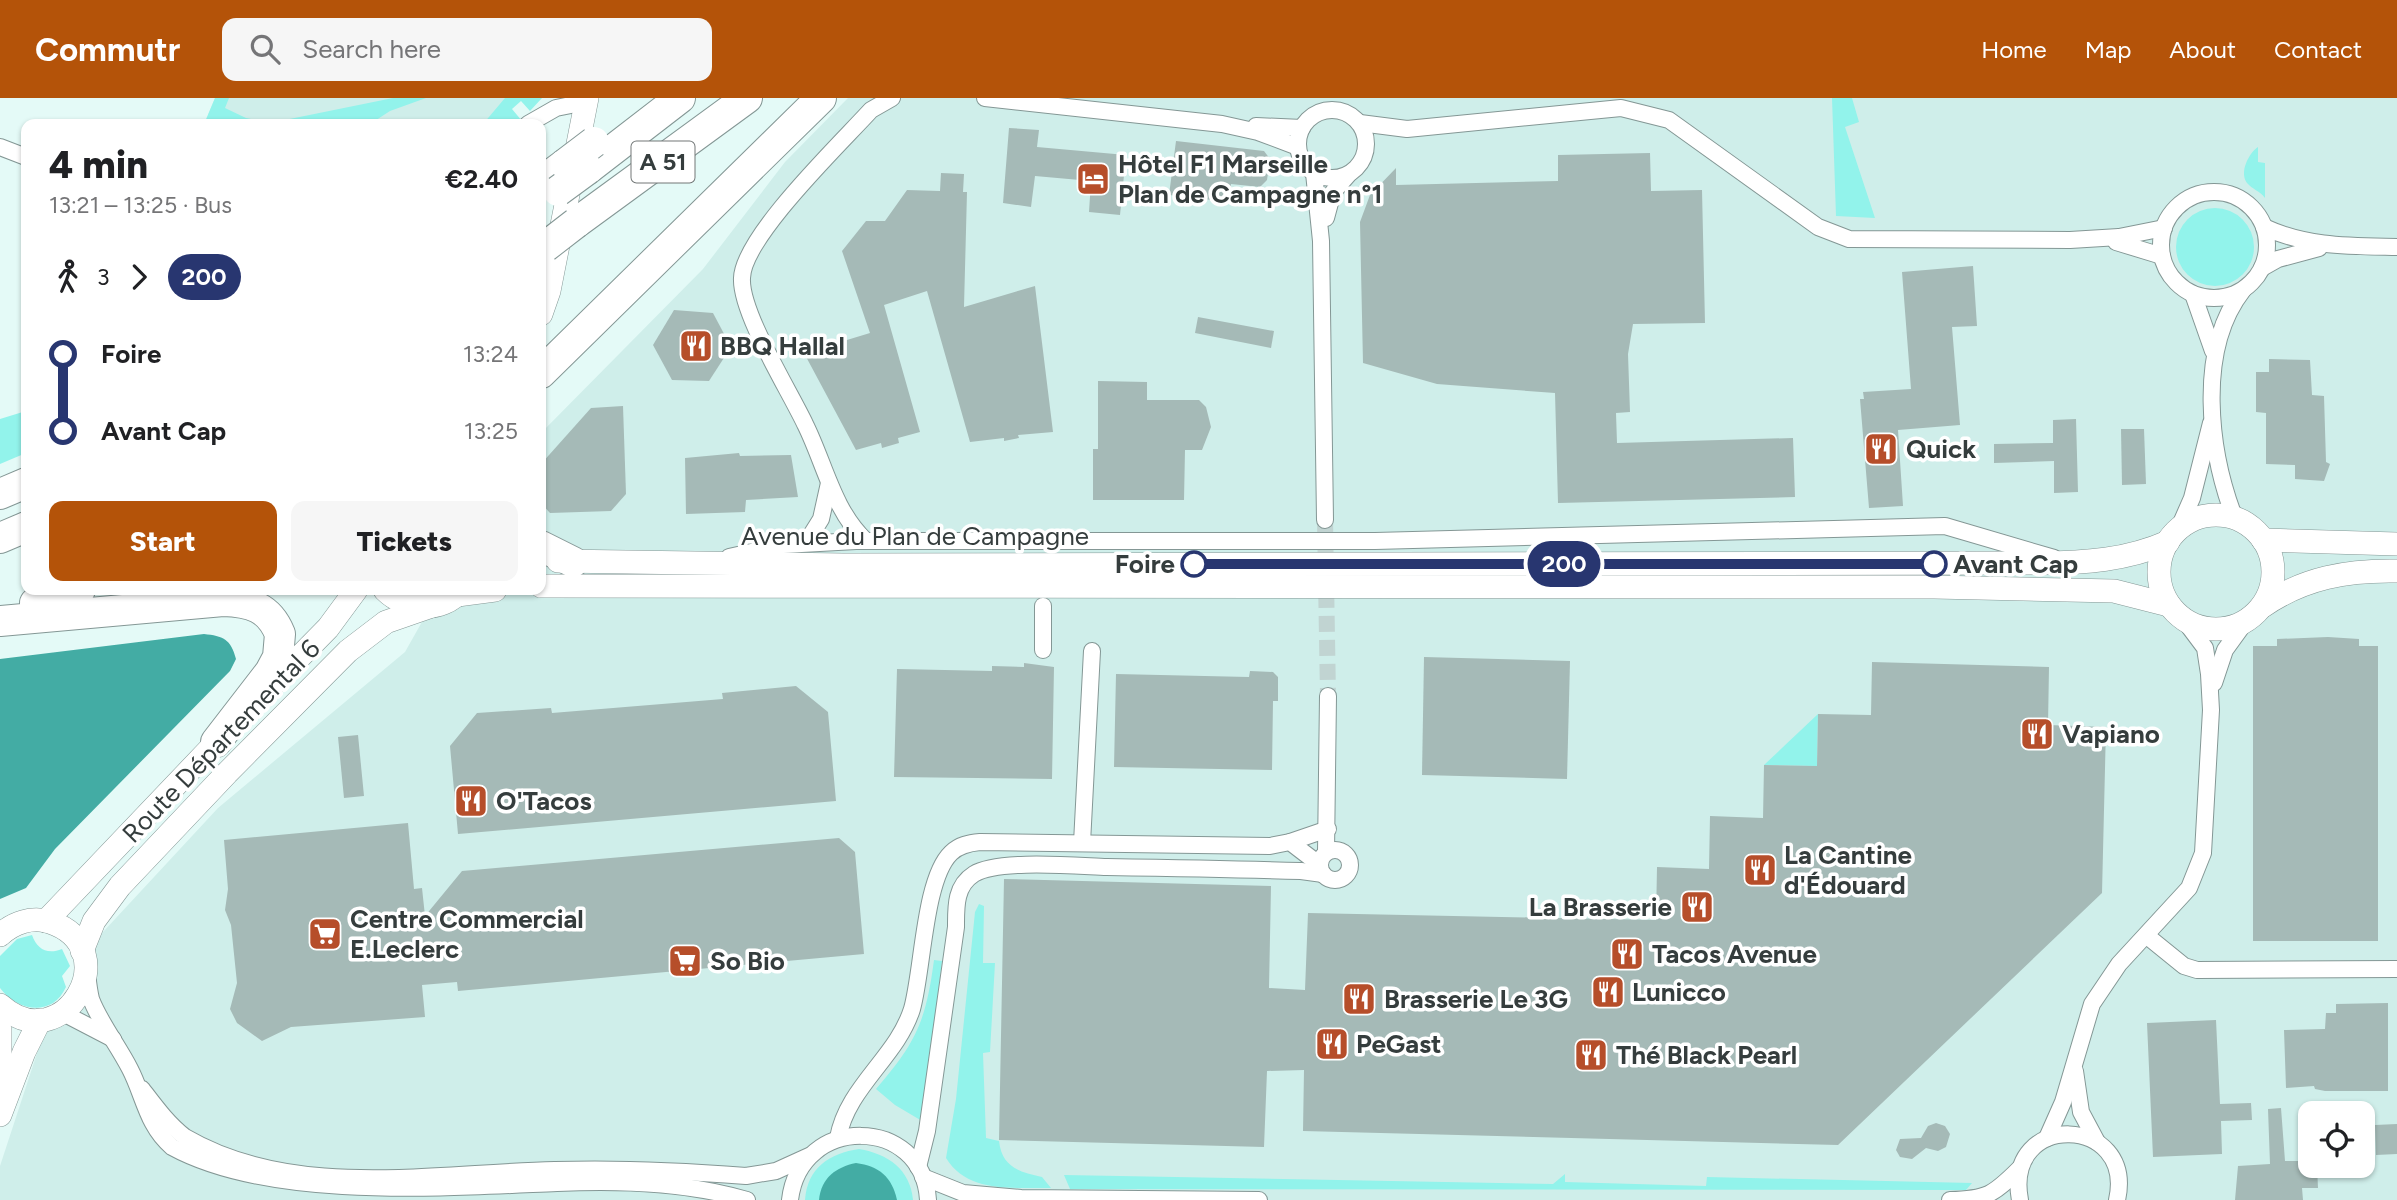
<!DOCTYPE html>
<meta charset="utf-8">
<style>
body{margin:0;font-family:Figtree,sans-serif;background:#f6f6f6;color:#202124;height:100vh;display:flex;flex-direction:column;font-size:26px;white-space:nowrap}
*{box-sizing:border-box;margin:0}
p{font-size:23px;color:#757577}
.icon{flex:none;width:38px;height:38px;fill:none;stroke:currentColor;stroke-width:2;stroke-linecap:round;stroke-linejoin:round}
.map{position:relative;flex:1;overflow:hidden}
.panel{position:absolute;left:21px;top:21px;width:525px;height:476px;display:flex;flex-direction:column;background:#fff;border-radius:14px;box-shadow:0 2px 5px #0004}
.panel>*{flex:none}
.badge{padding:0 14px;border-radius:23px;font-size:24px;line-height:46px}
.controls{position:absolute;left:2298px;top:1003px;display:grid;gap:14px}
.controls a{display:grid;place-items:center;width:77px;height:77px;border-radius:14px;background:#fff;box-shadow:0 2px 5px #0004;font-size:35px}
.map>.badge{position:absolute;translate:-50% -50%;box-shadow:0 0 0 4px #fff}
.legs{display:flex;align-items:center;gap:10px;height:77px;padding:0 28px;font-size:23px}
.legs p{margin-inline-start:auto}
.head{display:flex;align-items:center;justify-content:space-between;height:119px;padding:0 28px}
h1{font-size:38px;font-weight:800;line-height:52px}
.button{display:flex;gap:14px;margin-top:auto;padding:14px 28px}
.button a{flex:1;height:80px;border-radius:14px;background:#b45309;color:#fff;font-size:28px;font-weight:800;line-height:80px;text-align:center}
.button a+a{background:#f6f6f6;color:#202124}
ul{padding:0 28px;list-style:none}
li{display:flex;align-items:center;gap:24px;height:77px;font-size:26px}
li i{display:grid;place-items:center;width:10px;height:100%;margin:0 9px;background:currentColor}
li i::after{content:'';width:18px;height:18px;margin:-9px;border:5px solid;border-radius:50%;background:#fff}
li p{margin-inline-start:auto}
li:first-child i{background:linear-gradient(#0000 50%,currentColor 0)}
li:last-child i{background:linear-gradient(currentColor 50%,#0000 0)}
header{display:flex;align-items:center;gap:42px;box-sizing:border-box;height:98px;padding:0 35px;background:#b45309;color:#fff}
header strong{font-size:33px}
nav{display:flex;gap:38px;margin-inline-start:auto;font-size:24px}
.search{width:490px;height:63px;background:#f6f6f6;display:flex;align-items:center;gap:18px;box-sizing:border-box;padding:0 24px;border-radius:14px;color:#757577;font-size:26px}
.map>svg:first-child{display:block}
.built{fill:#cfeeea;fill-rule:evenodd}
.green{fill:#92f3eb}
.water{fill:#43aca4}
.building{fill:#a5bab7}
.lines{fill:none;stroke-linecap:round;stroke-linejoin:round}
.street-tunnel{stroke:#c1d4d2;stroke-width:16;stroke-dasharray:16 8;stroke-linecap:butt}
.street-casing{stroke:#849795;stroke-width:18}
.secondary-casing{stroke:#849795;stroke-width:24}
.highway-casing{stroke:#849795;stroke-width:32}
.street{stroke:#fff;stroke-width:16}
.secondary{stroke:#fff;stroke-width:23}
.highway{stroke:#fff;stroke-width:30}
.highway-bridge-casing{stroke:#849795;stroke-width:32;stroke-linecap:butt}
.highway-bridge{stroke:#fff;stroke-width:30}
.line-1-casing{stroke:#fff;stroke-width:16}
.line-1{stroke:#283670;stroke-width:10}
.stop-1-dot{fill:#fff;stroke:#283670;stroke-width:3.5}
.labels{text-anchor:middle;stroke-width:7;stroke-linejoin:round;paint-order:stroke}
.shield{fill:#fff;stroke:#727777;stroke-width:2}
.shield-label{font-size:24px;font-weight:bold;fill:#353d3d}
.poi-label{font-size:26px;font-weight:bold;fill:#353d3d;stroke:#fff;text-anchor:start}
.street-label{font-size:26px;fill:#353d3d;stroke:#fff}
.stop-label{font-size:26px;font-weight:bold;fill:#353d3d;stroke:#fff;text-anchor:end}
</style>
<header>
<strong>Commutr</strong>
<div class="search"><svg class="icon" aria-label="search" viewBox="0 0 24 24"><circle cx="10" cy="10" r="6"/><path d="M15 15l6 6"/></svg>Search here</div>
<nav><a>Home</a><a>Map</a><a>About</a><a>Contact</a></nav>
</header>
<div class="map">
<svg width="2397" height="1102" viewBox="0 0 2397 1102">
<rect width="100%" height="100%" fill="#e4faf7"/>
<g class="built">
<polygon points="215,0 508,0 483,26 218,26 208,17"/>
<path d="M848,0H2397V1102H0V1068L42,940L103,834L218,710L405,554L440,492H541V335L703,171L785,64ZM2310,1015H2362V1068H2310Z"/>
</g>
<g class="green">
<polygon points="215,0 229,0 225,10 246,20 270,25 393,0 426,0 390,13 370,26 204,26"/>
<polygon points="505,0 542,0 530,13 521,3 512,11 522,23 518,26 483,26"/>
<polygon points="1832,0 1852,0 1859,24 1845,29 1875,120 1836,118"/>
<path d="M2258,49V64L2265,65V100C2260,93 2252,91 2247,85C2239,74 2249,55 2258,49Z"/>
<circle cx="2215" cy="149" r="39"/>
<polygon points="26,313 26,355 0,366 0,321"/>
<polygon points="1818,616 1817,668 1764,667"/>
<path d="M979,806L984,808L983,865H995L990,954L983,955L986,1040L999,1043C1002,1069 1019,1074 1042,1079L1051,1090C1014,1089 968,1096 946,1060L956,1001L975,814Z"/>
<path d="M32,837C37,851 47,857 62,851L70,868L62,878L66,889C52,920 17,913 0,890V858L17,841Z"/>
<path d="M934,862L942,863L922,1023L895,1007L876,991C916,945 926,923 934,862Z"/>
<path d="M859,1051C888,1056 910,1071 913,1102H805C807,1070 830,1055 859,1051Z"/>
<polygon points="1565,1076 1565,1084 1706,1088 1707,1079 1972,1085 1966,1092 1070,1091 1064,1077 1553,1086"/>
</g>
<g class="water">
<path d="M204,536C223,538 231,541 236,561L230,573L55,751L26,790L0,801V561Z"/>
<path d="M856,1065C879,1068 892,1079 897,1102H819C821,1080 836,1069 856,1065Z"/>
</g>
<g class="building">
<polygon points="1009,30 1039,32 1037,49 1126,57 1120,117 1089,114 1091,83 1035,78 1031,109 1003,105"/>
<polygon points="1176,43 1264,53 1270,61 1267,82 1260,89 1231,86 1229,104 1169,97"/>
<polygon points="1650,55 1651,93 1702,92 1705,225 1633,226 1628,256 1630,314 1616,315 1617,345 1793,340 1795,399 1558,405 1555,295 1437,286 1363,265 1360,124 1370,97 1396,70 1396,87 1558,83 1558,57"/>
<polygon points="941,75 964,76 963,94 967,94 964,209 1035,188 1053,334 1018,337 1019,340 1004,343 1004,340 970,344 927,193 884,207 920,334 898,340 899,345 882,350 881,345 856,352 804,255 870,235 842,153 866,123 885,123 907,92 940,93"/>
<polygon points="1973,168 1977,228 1952,229 1960,327 1898,332 1903,408 1869,410 1860,301 1864,301 1863,294 1911,291 1902,174"/>
<polygon points="674,212 713,215 731,249 709,283 672,282 653,247"/>
<polygon points="1198,219 1274,233 1271,250 1195,235"/>
<polygon points="2269,261 2310,262 2312,297 2324,298 2326,364 2330,366 2324,383 2295,381 2295,367 2266,366 2266,315 2256,314 2256,274 2269,274"/>
<polygon points="1098,283 1147,284 1147,302 1199,302 1206,309 1211,329 1202,352 1185,352 1184,402 1093,402 1093,351 1098,351"/>
<polygon points="623,308 626,396 611,413 550,415 541,405 541,366 591,310"/>
<polygon points="2076,321 2078,394 2054,395 2054,363 1994,365 1994,346 2053,345 2053,322"/>
<polygon points="2121,331 2144,331 2146,386 2122,387"/>
<polygon points="739,355 740,358 791,357 798,399 746,402 745,414 686,416 685,360"/>
<polygon points="2328,539 2359,541 2359,548 2378,548 2378,843 2253,843 2253,548 2277,548 2277,541"/>
<polygon points="1424,559 1570,563 1567,681 1422,677"/>
<polygon points="1872,564 2049,569 2048,627 2106,629 2102,795 1838,1047 1303,1033 1304,972 1267,973 1264,1049 999,1042 1004,781 1271,788 1269,890 1305,892 1308,815 1656,822 1657,769 1709,771 1710,718 1763,720 1764,667 1817,668 1818,616 1871,617"/>
<polygon points="1024,565 1054,569 1052,681 894,679 897,571 992,573 992,568 1024,569"/>
<polygon points="1250,573 1273,574 1278,579 1278,603 1273,603 1272,672 1114,669 1116,576 1249,579"/>
<polygon points="796,588 828,614 836,703 458,736 450,648 477,615 551,610 552,615 723,601 722,595"/>
<polygon points="358,637 364,698 344,700 338,639"/>
<polygon points="408,725 414,791 422,790 425,818 462,773 839,740 855,754 864,856 458,893 457,884 422,887 425,919 291,929 262,943 237,925 230,911 237,885 231,827 225,812 228,791 224,742"/>
<polygon points="2388,905 2388,993 2325,993 2315,991 2314,988 2286,990 2284,932 2325,931 2326,915 2336,915 2336,906"/>
<polygon points="2216,922 2220,1006 2251,1005 2252,1022 2221,1023 2222,1056 2153,1059 2147,925"/>
<polygon points="2281,1010 2285,1063 2310,1063 2310,1068 2317,1068 2318,1090 2302,1090 2303,1102 2235,1102 2238,1068 2270,1066 2268,1011"/>
<polygon points="1936,1025 1945,1028 1950,1036 1946,1049 1938,1053 1926,1050 1912,1061 1900,1059 1896,1052 1900,1041 1921,1040 1928,1028"/>
<polygon points="2397,1026 2397,1056 2376,1057 2375,1027"/>
</g>
<g class="lines">
<polyline class="street-tunnel" points="1325,422 1328,598"/>
<defs>
<g id="street">
<polyline points="985,0 1222,26 1258,34 1298,49"/>
<circle cx="1332" cy="46" r="34"/>
<polyline points="1360,25 1407,31 1621,10 1669,22 1818,129 1849,141 2070,142 2119,139 2164,130"/>
<polyline points="528,26 556,10 586,4"/>
<polyline points="1256,28 1302,30"/>
<polyline points="0,49 26,59"/>
<polyline points="1314,75 1321,143 1325,422"/>
<circle cx="2214" cy="147" r="53"/>
<polyline points="1326,120 1333,94 1348,77"/>
<path d="M2264,129C2307,149 2350,148 2397,149"/>
<polyline points="2116,144 2162,158"/>
<polyline points="2262,170 2278,161 2319,150"/>
<polyline points="2193,196 2213,253"/>
<path d="M2235,421C2209,354 2196,252 2243,192"/>
<polyline points="2178,432 2192,400 2211,325"/>
<path d="M866,443C833,412 825,366 805,326C789,292 740,214 742,180C743,139 841,45 871,12L892,0"/>
<polyline points="806,445 821,421 829,385"/>
<polyline points="729,459 783,447 856,443 1375,443 1945,428 2054,460"/>
<polyline points="1043,552 1043,508"/>
<polyline points="2214,585 2225,552 2246,523"/>
<polyline points="1290,744 1328,731"/>
<polyline points="1082,745 1092,553"/>
<circle cx="1335" cy="767" r="15"/>
<polyline points="1326,754 1328,598"/>
<polyline points="2147,838 2184,868 2197,872 2397,871"/>
<path d="M87,875C88,884 89,893 91,901C99,923 119,949 130,971C144,998 147,1028 172,1049C269,1102 440,1090 557,1085C620,1082 687,1084 747,1102"/>
<polyline points="63,915 113,941"/>
<polyline points="2075,973 2081,1014 2097,1044"/>
<path d="M142,991C155,1008 168,1026 185,1039C293,1102 430,1075 555,1072C618,1070 683,1073 746,1078L776,1073L809,1058"/>
<path d="M838,1040C847,989 897,959 912,911C923,872 924,781 951,755C959,747 969,745 980,744L1270,748L1290,744L1320,767"/>
<polyline points="2047,1040 2063,1004 2092,906 2119,866 2189,790 2203,755 2211,612 2209,576 2205,550 2184,522"/>
<path d="M918,1069L927,1033L956,829C956,809 955,788 974,776C998,761 1077,768 1107,769C1172,770 1236,771 1301,773L1323,776"/>
<polyline points="923,1079 963,1095 1021,1100 1259,1102"/>
<path d="M790,1102C800,1016 923,1017 928,1102"/>
<path d="M1950,1102C1987,1101 1993,1097 2019,1071"/>
<path d="M2020,1102C2003,1012 2136,1017 2117,1102"/>
</g>
<g id="secondary">
<polyline points="541,216 549,193 587,0"/>
<circle cx="2216" cy="474" r="57"/>
<polyline points="2263,442 2397,446"/>
<path d="M558,463L843,467L2040,465C2085,465 2127,462 2168,444"/>
<polyline points="541,488 1934,489 2114,493 2169,507"/>
<path d="M385,492C405,512 442,516 461,492"/>
<polyline points="457,497 495,492"/>
<path d="M2263,508C2304,480 2347,472 2397,473"/>
<polyline points="268,591 328,530 356,492"/>
<polyline points="46,823 227,633"/>
<path d="M0,837C13,825 32,818 50,824C128,850 64,964 0,907"/>
<polyline points="82,853 94,823 120,788 227,675 348,553 386,524 432,508"/>
<polyline points="0,932 0,976"/>
<polyline points="0,1017 24,954 40,922"/>
</g>
<g id="highway">
<polyline points="588,71 680,0"/>
<polyline points="541,84 565,66"/>
<polyline points="576,125 747,0"/>
<polyline points="541,275 821,0"/>
<polyline points="0,396 26,385"/>
<polyline points="0,440 26,429"/>
<polyline points="541,448 573,464"/>
<polyline points="35,505 80,492"/>
<path d="M0,523L223,503C251,504 269,509 280,536L278,559L270,574L216,644"/>
</g>
</defs>
<use href="#street" class="street-casing"/>
<use href="#secondary" class="secondary-casing"/>
<use href="#highway" class="highway-casing"/>
<use href="#street" class="street"/>
<use href="#secondary" class="secondary"/>
<use href="#highway" class="highway"/>
<defs>
<g id="highway-bridge">
<polyline points="565,66 594,44"/>
<polyline points="558,93 588,71"/>
<polyline points="545,149 576,125"/>
</g>
</defs>
<use href="#highway-bridge" class="highway-bridge-casing"/>
<use href="#highway-bridge" class="highway-bridge"/>
</g>
<g class="lines">
<defs>
<polyline id="line-1" points="1194,466 1934,466"/>
</defs>
<use href="#line-1" class="line-1-casing"/>
<use href="#line-1" class="line-1"/>
</g>
<defs>
<symbol id="hotel-square" viewBox="-11 -11 22 22"><rect x="-9" y="-9" width="18" height="18" rx="4" fill="#b64e2a" stroke="#fff"/><path d="M-6-4.5h1.5V1H6V5H4.5V3h-9V5H-6ZM-4 0a1.8 1.8 0 1 1 3.6 0ZM.5 0V-2.5h3Q6-2.5 6 0Z" fill="#fff"/></symbol>
<symbol id="restaurant-square" viewBox="-11 -11 22 22"><rect x="-9" y="-9" width="18" height="18" rx="4" fill="#b64e2a" stroke="#fff"/><path d="M-5-6h1v4h1v-4h1v4h1v-4h1v5L-1.5 .5V6h-2V.5L-5-1ZM5-6V6H3V1.5H1.5Q1.5-4 5-6Z" fill="#fff"/></symbol>
<symbol id="supermarket-square" viewBox="-11 -11 22 22"><rect x="-9" y="-9" width="18" height="18" rx="4" fill="#b64e2a" stroke="#fff"/><path d="M-6-5.5h2.5l.6 2H6L4.5 2H-2.5L-4.4-4H-6ZM-1.5 3.2a1.3 1.3 0 1 0 .1 0ZM3 3.2a1.3 1.3 0 1 0 .1 0Z" fill="#fff"/></symbol>
</defs>
<g fill-rule="evenodd">
<use href="#hotel-square" x="1074" y="62" width="38" height="38"/>
<use href="#restaurant-square" x="677" y="229" width="38" height="38"/>
<use href="#restaurant-square" x="1862" y="332" width="38" height="38"/>
<use href="#restaurant-square" x="2018" y="617" width="38" height="38"/>
<use href="#restaurant-square" x="452" y="684" width="38" height="38"/>
<use href="#restaurant-square" x="1741" y="753" width="38" height="38"/>
<use href="#restaurant-square" x="1678" y="790" width="38" height="38"/>
<use href="#supermarket-square" x="306" y="817" width="38" height="38"/>
<use href="#restaurant-square" x="1608" y="837" width="38" height="38"/>
<use href="#supermarket-square" x="666" y="844" width="38" height="38"/>
<use href="#restaurant-square" x="1589" y="875" width="38" height="38"/>
<use href="#restaurant-square" x="1340" y="882" width="38" height="38"/>
<use href="#restaurant-square" x="1313" y="927" width="38" height="38"/>
<use href="#restaurant-square" x="1572" y="938" width="38" height="38"/>
</g>
<g class="stop-1-dot">
<circle cx="1194" cy="466" r="12"/>
<circle cx="1934" cy="466" r="12"/>
</g>
<g class="labels">
<rect class="shield" x="631.5" y="43.5" width="63" height="41" rx="5"/>
<g class="shield-label">
<text x="663" y="72">A 51</text>
</g>
<g class="poi-label">
<text x="1118" y="75">Hôtel F1 Marseille<tspan x="1118" dy="30">Plan de Campagne n°1</tspan></text>
<text x="720" y="257">BBQ Hallal</text>
<text x="1906" y="360">Quick</text>
<text x="2062" y="645">Vapiano</text>
<text x="496" y="712">O'Tacos</text>
<text x="1784" y="766">La Cantine<tspan x="1784" dy="30">d'Édouard</tspan></text>
<text x="1672" y="818" text-anchor="end">La Brasserie</text>
<text x="350" y="830">Centre Commercial<tspan x="350" dy="30">E.Leclerc</tspan></text>
<text x="1652" y="865">Tacos Avenue</text>
<text x="710" y="872">So Bio</text>
<text x="1632" y="903">Lunicco</text>
<text x="1384" y="910">Brasserie Le 3G</text>
<text x="1356" y="955">PeGast</text>
<text x="1616" y="966">Thé Black Pearl</text>
</g>
<g class="street-label">
<text x="915" y="447">Avenue du Plan de Campagne</text>
<text transform="translate(221 643) rotate(-46)" y="9">Route Départemental 6</text>
</g>
<g class="stop-label">
<text x="1175" y="475">Foire</text>
<text x="1953" y="475" text-anchor="start">Avant Cap</text>
</g>
</g>
</svg>
<div class="controls">
<a><svg class="icon" aria-label="locate" viewBox="0 0 24 24"><circle cx="12" cy="12" r="6"/><path d="M12 2v4M12 18v4M2 12h4M18 12h4"/></svg></a>
</div>
<b class="badge" style="left:1564px;top:466px;background:#283670;color:#fff">200</b>
<section class="panel">
<div class="head"><div><h1>4 min</h1><p>13:21 – 13:25 · Bus</p></div><b>€2.40</b></div>
<div class="legs"><svg class="icon" aria-label="walk" viewBox="0 0 24 24"><circle cx="13" cy="4" r="2"/><path d="M13 8l-2 6 4 7M11 14l-3 7M7 12l3-4h3l4 4"/></svg>3<svg class="icon" aria-label="forward" viewBox="0 0 24 24"><path d="M9 5l7 7-7 7"/></svg><b class="badge" style="background:#283670;color:#fff">200</b></div>
<ul>
<li><i style="color:#283670"></i><b>Foire</b><p>13:24</p></li>
<li><i style="color:#283670"></i><b>Avant Cap</b><p>13:25</p></li>
</ul>
<div class="button"><a>Start</a><a>Tickets</a></div>
</section>
</div>
